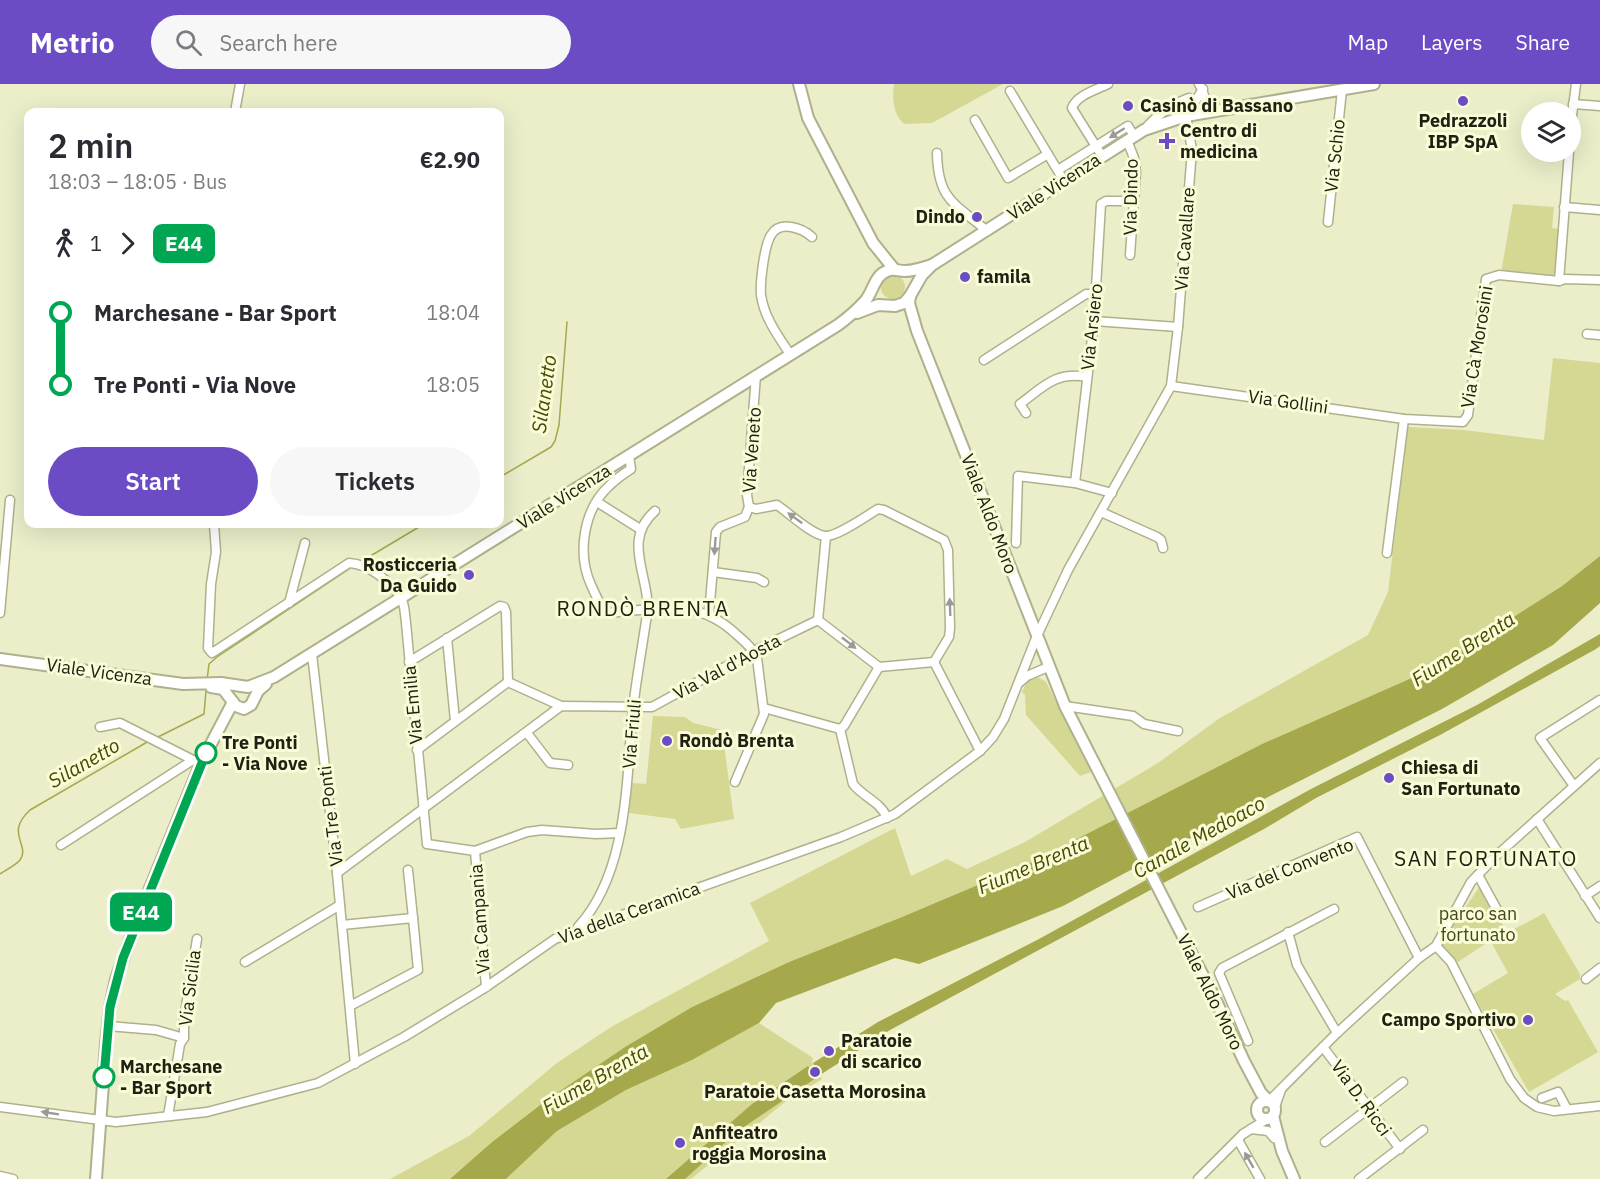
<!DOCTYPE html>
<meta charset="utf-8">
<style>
body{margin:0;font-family:"IBM Plex Sans",sans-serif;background:#f7f7f7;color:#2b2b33;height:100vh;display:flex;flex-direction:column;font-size:22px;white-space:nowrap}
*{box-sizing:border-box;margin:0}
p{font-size:20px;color:#7c7c81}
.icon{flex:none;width:33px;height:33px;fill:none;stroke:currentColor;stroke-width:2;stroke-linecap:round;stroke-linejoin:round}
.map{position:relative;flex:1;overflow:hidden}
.panel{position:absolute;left:24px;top:24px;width:480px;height:420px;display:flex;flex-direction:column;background:#fff;border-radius:12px;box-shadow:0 6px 24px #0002}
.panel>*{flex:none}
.badge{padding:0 12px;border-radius:9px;font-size:21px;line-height:39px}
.fabs{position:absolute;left:1521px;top:18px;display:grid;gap:12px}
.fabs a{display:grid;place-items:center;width:60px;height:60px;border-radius:50%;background:#fff;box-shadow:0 6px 24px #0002;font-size:30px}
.map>.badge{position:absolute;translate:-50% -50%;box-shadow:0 0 0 3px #fff}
.legs{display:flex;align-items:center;gap:9px;height:66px;padding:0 24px;font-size:20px}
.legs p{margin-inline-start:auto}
.overview{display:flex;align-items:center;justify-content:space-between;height:102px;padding:0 24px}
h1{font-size:33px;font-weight:600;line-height:45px}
.action{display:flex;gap:12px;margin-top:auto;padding:12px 24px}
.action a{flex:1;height:69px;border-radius:36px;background:#6c4cc5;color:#fff;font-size:24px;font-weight:600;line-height:69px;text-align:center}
.action a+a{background:#f7f7f7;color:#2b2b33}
ul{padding:0 24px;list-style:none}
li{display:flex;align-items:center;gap:21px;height:72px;font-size:22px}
li i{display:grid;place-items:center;width:9px;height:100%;margin:0 8px;background:currentColor}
li i::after{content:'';width:15px;height:15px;margin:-8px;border:4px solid;border-radius:50%;background:#fff}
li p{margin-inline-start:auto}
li:first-child i{background:linear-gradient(#0000 50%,currentColor 0)}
li:last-child i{background:linear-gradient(currentColor 50%,#0000 0)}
header{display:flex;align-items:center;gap:36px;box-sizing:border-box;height:84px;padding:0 30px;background:#6c4cc5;color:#fff}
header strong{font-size:28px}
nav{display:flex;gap:33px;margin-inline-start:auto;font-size:21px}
.search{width:420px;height:54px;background:#f7f7f7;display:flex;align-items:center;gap:15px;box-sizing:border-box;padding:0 21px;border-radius:33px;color:#7c7c81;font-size:22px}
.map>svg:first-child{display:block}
.green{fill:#d4d893}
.water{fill:#a5a94b}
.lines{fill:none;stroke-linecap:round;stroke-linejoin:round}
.stream{stroke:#a5a94b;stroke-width:1.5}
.minor-casing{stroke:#afb18d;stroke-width:11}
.major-casing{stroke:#afb18d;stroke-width:14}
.minor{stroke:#fff;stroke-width:8}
.major{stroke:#fff;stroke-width:10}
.oneway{fill:#9b9b95}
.line-1-casing{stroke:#fff;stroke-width:14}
.line-1{stroke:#00a651;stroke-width:9}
.poi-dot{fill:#6c4cc5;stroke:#f9fcd6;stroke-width:2}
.stop-1-dot{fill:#fff;stroke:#00a651;stroke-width:3}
.labels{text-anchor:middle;stroke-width:6;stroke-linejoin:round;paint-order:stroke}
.poi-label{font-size:18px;font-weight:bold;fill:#202113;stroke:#f9fcd6;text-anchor:start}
.street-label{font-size:18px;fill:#202113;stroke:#f9fcd6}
.stop-label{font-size:18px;font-weight:bold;fill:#202113;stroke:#f9fcd6;text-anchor:start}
.park-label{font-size:18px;fill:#43451d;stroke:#f9fcd6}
.water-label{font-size:20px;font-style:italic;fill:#494b00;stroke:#f9fcd6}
.quarter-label{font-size:21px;letter-spacing:1.5px;fill:#202113;stroke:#f9fcd6}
</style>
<header>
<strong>Metrio</strong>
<div class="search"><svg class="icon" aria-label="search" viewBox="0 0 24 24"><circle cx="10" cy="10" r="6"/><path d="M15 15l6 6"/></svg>Search here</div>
<nav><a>Map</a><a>Layers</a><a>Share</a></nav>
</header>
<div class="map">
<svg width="1600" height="1095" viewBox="0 0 1600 1095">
<rect width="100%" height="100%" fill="#ebeec9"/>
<g class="green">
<path d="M894,0H1003L932,39L904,40C893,30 892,14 894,0Z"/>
<polygon points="1513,120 1554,123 1552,144 1559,145 1555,193 1501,189"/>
<circle cx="893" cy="203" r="12"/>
<polygon points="1553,274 1600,279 1600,472 1562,502 1432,585 1262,660 1030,779 902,833 789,878 692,923 625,963 548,1015 492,1058 450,1095 390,1095 469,1052 557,979 611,943 769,857 750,819 895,744 911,792 947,775 967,785 1025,758 1158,679 1220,634 1368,551 1388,508 1408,343 1464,346 1544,356"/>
<polygon points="1038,593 1046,598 1091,688 1080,692 1026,631 1025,611 1022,608 1027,597"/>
<polygon points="653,632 685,633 693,639 722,646 734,735 681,745 675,735 629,729 632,699 646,700"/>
<polygon points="1480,802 1506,846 1458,878 1440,861"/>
<path d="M1544,829L1580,890V895L1555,910L1565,917L1568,916L1598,968L1529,1008L1473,910L1508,889L1491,858C1508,847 1526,840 1544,829Z"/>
<polygon points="759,939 813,974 812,978 822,995 785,1018 691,1095 506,1095 557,1047 626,1006 692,976"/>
</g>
<g class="water">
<polygon points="1600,472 1600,519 1553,561 1442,625 1270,712 1063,822 919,880 895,874 776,919 759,939 692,976 626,1006 557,1047 506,1095 450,1095 492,1058 548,1015 625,963 692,923 789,878 902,833 1030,779 1262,660 1432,585 1562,502"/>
<polygon points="1600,550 1600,562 1596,565 1440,651 1316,714 1264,745 890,946 820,991 813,979 878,938 1039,855 1311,705 1477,621"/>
<polygon points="808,982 816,994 738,1047 685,1095 666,1095 752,1020"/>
</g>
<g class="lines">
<g class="stream">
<polyline points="500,393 551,363 555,357 559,341 567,238"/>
<polyline points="362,477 424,440"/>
<polyline points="207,596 209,580 217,573 349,485"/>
<polyline points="156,654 204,630 206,607"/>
<path d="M0,790C6,786 16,781 20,776C31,761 4,750 30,726L149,657"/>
</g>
<defs>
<g id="minor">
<path d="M1199,0C1206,10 1202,16 1213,27"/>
<polyline points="1010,7 1064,97"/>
<polyline points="1573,20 1600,22"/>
<polyline points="235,28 240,0"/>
<polyline points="975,36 1008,94 1048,70"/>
<path d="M1144,46C1156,32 1170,21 1189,14"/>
<polyline points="1570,47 1576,0"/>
<polyline points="1127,56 1134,74 1136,88 1130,171"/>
<path d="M937,69C938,117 955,119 987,147"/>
<path d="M1102,72L1072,24C1077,11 1096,6 1108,0"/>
<polyline points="1058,86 1128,42 1134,52"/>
<polyline points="1564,123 1600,126"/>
<polyline points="1328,138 1342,6"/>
<polyline points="1559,197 1565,195 1600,196"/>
<polyline points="1094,237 1178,243"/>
<polyline points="1587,250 1600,251"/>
<path d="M790,270C778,252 764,233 761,211C760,199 764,162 771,151C780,136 802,144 812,153"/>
<polyline points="984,276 1086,210 1096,210"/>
<polyline points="1171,302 1404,335 1463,338 1468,331 1486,195 1499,191 1559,197 1569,68"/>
<path d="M1026,329L1020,320C1043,303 1056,287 1087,293"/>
<path d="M629,372L631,385C623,390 615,396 609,402C583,426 577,470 591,501C596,511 599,521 607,529C656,526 696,512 736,550C744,557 753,564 757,574L764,630L735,698"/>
<polyline points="1075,399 1094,237 1101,120 1106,117 1134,117"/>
<polyline points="597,418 640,445"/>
<path d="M749,423L756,425L777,421C789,429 813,452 826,452C838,452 866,432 878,425L884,426L944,456L948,466L950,544L949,553L934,578"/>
<polyline points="1101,428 1157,453 1161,456 1163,464"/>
<path d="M214,440L216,468L211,500L208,564L212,569L349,479C369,480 393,499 402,516C405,523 405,532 406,539L427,760L475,767L527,748L542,746L596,750L620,749"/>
<polyline points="1016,459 1018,392 1075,399 1112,409"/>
<polyline points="1387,469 1404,335"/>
<polyline points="713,488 757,494 764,498"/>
<polyline points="289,519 305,459"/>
<polyline points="0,529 10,416"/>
<polyline points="709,530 716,448 720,443 745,433 749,423 747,411 756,291"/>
<polyline points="818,536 879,583 934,578"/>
<polyline points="818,536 826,452"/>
<polyline points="447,554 455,637"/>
<polyline points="312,570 337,789 355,980"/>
<polyline points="409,578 500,522 504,523 506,528 508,598"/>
<polyline points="934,578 980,667"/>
<polyline points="1020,598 1027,592 1048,583"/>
<polyline points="1065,622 1133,632 1144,640 1178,647"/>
<polyline points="764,624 840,645"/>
<polyline points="100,643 120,639 193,676"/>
<path d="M840,645L853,700C863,713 881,718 887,734"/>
<polyline points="840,645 844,642 879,583"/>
<polyline points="527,649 550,679 568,681"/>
<polyline points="417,666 508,598 561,622"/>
<polyline points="1574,702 1540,654 1600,616"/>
<polyline points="1537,735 1600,834"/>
<polyline points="61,761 193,676 201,679"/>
<polyline points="475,767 486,903"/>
<polyline points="337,789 561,622 652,623 754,567 818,536"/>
<polyline points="1478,791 1501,833"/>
<polyline points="1585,812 1600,802"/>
<polyline points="1198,823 1357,753 1419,874"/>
<polyline points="342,841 413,834 408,786"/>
<path d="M578,843C629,787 626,695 633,624C637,591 643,558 648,524C647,488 623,455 655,427"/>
<polyline points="1288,848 1297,881 1337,949"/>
<polyline points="1436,862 1451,878 1510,995 1524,1014 1537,1023 1554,1027 1600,1022"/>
<polyline points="245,878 340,821"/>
<polyline points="1586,895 1600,884"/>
<polyline points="350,922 418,886 413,834"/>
<polyline points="108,942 156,946 184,954"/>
<polyline points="1248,957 1219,889 1222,884 1334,825"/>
<polyline points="1323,963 1400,1065"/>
<polyline points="1542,1014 1558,1008 1567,1025"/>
<polyline points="1269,1017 1337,949 1419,874 1436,862 1471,798 1496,772 1600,679"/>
<polyline points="0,1023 116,1038 207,1028 318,999 404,953 486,903 555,855 841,753 895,730 980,667 993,653 1004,635 1036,554 1068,486 1171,302 1178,243 1192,66 1186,32 1203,5"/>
<polyline points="1275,1023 1281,1006"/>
<polyline points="168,1032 180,960 184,954 184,935 197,855"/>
<polyline points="1251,1045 1268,1047 1274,1054"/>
<polyline points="1238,1056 1260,1095"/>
<polyline points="1325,1058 1403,998"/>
<polyline points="0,1092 13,1095"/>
<polyline points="1198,1095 1243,1050 1267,1035"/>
<polyline points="1359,1095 1423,1046"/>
</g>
<g id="major">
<polyline points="799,0 808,34 873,159 894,185"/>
<polyline points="910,212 909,219 917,247 1065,622 1217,919 1244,977 1261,1009 1269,1017"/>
<polyline points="857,229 878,221 895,222 904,219 910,212 922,191 932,181 1144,46 1186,32 1374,0"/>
<path d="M0,575L183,600L221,599L248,603L274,593L838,241C849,233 857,226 866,216C873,207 875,191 887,187C893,184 898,187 905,187C914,187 923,184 932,181"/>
<polyline points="211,603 223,605 236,622 244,625 251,621 258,607 266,600"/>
<circle cx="1266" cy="1026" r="9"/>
<polyline points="1273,1032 1282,1067 1294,1095"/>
<polyline points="96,1095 106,959 110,923 116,895 136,839 201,679 233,618"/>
</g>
</defs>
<use href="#minor" class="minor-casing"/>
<use href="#major" class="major-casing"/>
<use href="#minor" class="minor"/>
<use href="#major" class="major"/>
</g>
<defs><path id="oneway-solid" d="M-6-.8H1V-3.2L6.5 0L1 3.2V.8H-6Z" transform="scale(1.5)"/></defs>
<g class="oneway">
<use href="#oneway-solid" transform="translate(1117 49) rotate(148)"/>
<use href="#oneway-solid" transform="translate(795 434) rotate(-144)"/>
<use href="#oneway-solid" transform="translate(715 462) rotate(94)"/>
<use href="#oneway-solid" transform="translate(950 523) rotate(-92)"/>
<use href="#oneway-solid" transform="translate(849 559) rotate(38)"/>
<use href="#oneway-solid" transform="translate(50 1029) rotate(-171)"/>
<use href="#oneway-solid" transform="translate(1249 1076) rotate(-120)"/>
</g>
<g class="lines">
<defs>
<polyline id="line-1" points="104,993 110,923 123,874 206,669"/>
</defs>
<use href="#line-1" class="line-1-casing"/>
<use href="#line-1" class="line-1"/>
</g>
<g class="poi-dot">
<circle cx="1463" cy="17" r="6"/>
<circle cx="1128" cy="22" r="6"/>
<path d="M1164 48h6v6h6v6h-6v6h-6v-6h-6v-6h6z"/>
<circle cx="977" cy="133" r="6"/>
<circle cx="965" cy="193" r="6"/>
<circle cx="469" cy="491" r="6"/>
<circle cx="667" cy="657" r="6"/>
<circle cx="1389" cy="694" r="6"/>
<circle cx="1528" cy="936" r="6"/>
<circle cx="829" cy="967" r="6"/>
<circle cx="815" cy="988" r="6"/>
<circle cx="680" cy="1059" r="6"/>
</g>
<g class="stop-1-dot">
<circle cx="206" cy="669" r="10"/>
<circle cx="104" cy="993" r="10"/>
</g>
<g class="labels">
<g class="poi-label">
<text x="1140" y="28">Casinò di Bassano</text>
<text x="1463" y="43" text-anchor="middle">Pedrazzoli<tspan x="1463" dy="21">IBP SpA</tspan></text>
<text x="1180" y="53">Centro di<tspan x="1180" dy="21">medicina</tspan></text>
<text x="965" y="139" text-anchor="end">Dindo</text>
<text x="977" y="199">famila</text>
<text x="457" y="487" text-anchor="end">Rosticceria<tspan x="457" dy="21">Da Guido</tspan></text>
<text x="679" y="663">Rondò Brenta</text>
<text x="1401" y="690">Chiesa di<tspan x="1401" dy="21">San Fortunato</tspan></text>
<text x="1516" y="942" text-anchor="end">Campo Sportivo</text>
<text x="841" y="963">Paratoie<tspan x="841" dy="21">di scarico</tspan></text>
<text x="815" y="1014" text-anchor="middle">Paratoie Casetta Morosina</text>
<text x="692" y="1055">Anfiteatro<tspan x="692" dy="21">roggia Morosina</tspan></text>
</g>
<g class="street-label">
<text transform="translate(1335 72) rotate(-84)" y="6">Via Schio</text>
<text transform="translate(1054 103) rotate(-33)" y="6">Viale Vicenza</text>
<text transform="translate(1131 113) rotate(-89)" y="6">Via Dindo</text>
<text transform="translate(1185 155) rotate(-86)" y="6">Via Cavallare</text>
<text transform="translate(1092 243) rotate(-84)" y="6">Via Arsiero</text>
<text transform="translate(1477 263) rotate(-81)" y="6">Via Cà Morosini</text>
<text transform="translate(1288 318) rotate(8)" y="6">Via Gollini</text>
<text transform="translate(752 366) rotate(-86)" y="6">Via Veneto</text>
<text transform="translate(564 413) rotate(-32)" y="6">Viale Vicenza</text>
<text transform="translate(989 430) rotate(69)" y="6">Viale Aldo Moro</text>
<text transform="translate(727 583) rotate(-28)" y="6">Via Val d'Aosta</text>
<text transform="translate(99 588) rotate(8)" y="6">Viale Vicenza</text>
<text transform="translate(413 621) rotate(-95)" y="6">Via Emilia</text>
<text transform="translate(632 650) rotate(-85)" y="6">Via Friuli</text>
<text transform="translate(331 732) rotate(-97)" y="6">Via Tre Ponti</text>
<text transform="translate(1290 785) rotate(-22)" y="6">Via del Convento</text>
<text transform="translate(629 829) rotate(-20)" y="6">Via della Ceramica</text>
<text transform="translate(480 835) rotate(-94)" y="6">Via Campania</text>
<text transform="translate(190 904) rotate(-83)" y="6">Via Sicilia</text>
<text transform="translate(1210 908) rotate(64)" y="6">Viale Aldo Moro</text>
<text transform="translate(1361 1014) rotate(54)" y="6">Via D. Ricci</text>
</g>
<g class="stop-label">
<text x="222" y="665">Tre Ponti<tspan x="222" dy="21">- Via Nove</tspan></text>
<text x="120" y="989">Marchesane<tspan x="120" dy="21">- Bar Sport</tspan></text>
</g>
<g class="park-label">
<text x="1478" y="836">parco san<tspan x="1478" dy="21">fortunato</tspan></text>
</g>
<g class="water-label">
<text transform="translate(544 310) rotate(-82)" y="7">Silanetto</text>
<text transform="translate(1463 565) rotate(-33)" y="7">Fiume Brenta</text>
<text transform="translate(84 679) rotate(-30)" y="7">Silanetto</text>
<text transform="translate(1199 753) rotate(-29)" y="7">Canale Medoaco</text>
<text transform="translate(1033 781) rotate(-23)" y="7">Fiume Brenta</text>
<text transform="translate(595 995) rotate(-30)" y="7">Fiume Brenta</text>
</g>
<g class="quarter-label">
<text x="643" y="532">RONDÒ BRENTA</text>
<text x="1486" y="782">SAN FORTUNATO</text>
</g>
</g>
</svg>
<div class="fabs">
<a><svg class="icon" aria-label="layers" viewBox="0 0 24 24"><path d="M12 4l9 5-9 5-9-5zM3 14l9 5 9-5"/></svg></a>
</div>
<b class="badge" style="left:141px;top:828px;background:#00a651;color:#fff">E44</b>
<section class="panel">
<div class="overview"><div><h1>2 min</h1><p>18:03 – 18:05 · Bus</p></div><b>€2.90</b></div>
<div class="legs"><svg class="icon" aria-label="walk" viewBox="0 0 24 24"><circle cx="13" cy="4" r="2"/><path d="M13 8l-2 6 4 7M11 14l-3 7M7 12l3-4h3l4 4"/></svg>1<svg class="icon" aria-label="forward" viewBox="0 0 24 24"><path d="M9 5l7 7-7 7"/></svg><b class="badge" style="background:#00a651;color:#fff">E44</b></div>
<ul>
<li><i style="color:#00a651"></i><b>Marchesane - Bar Sport</b><p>18:04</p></li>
<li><i style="color:#00a651"></i><b>Tre Ponti - Via Nove</b><p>18:05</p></li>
</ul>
<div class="action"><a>Start</a><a>Tickets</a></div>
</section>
</div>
